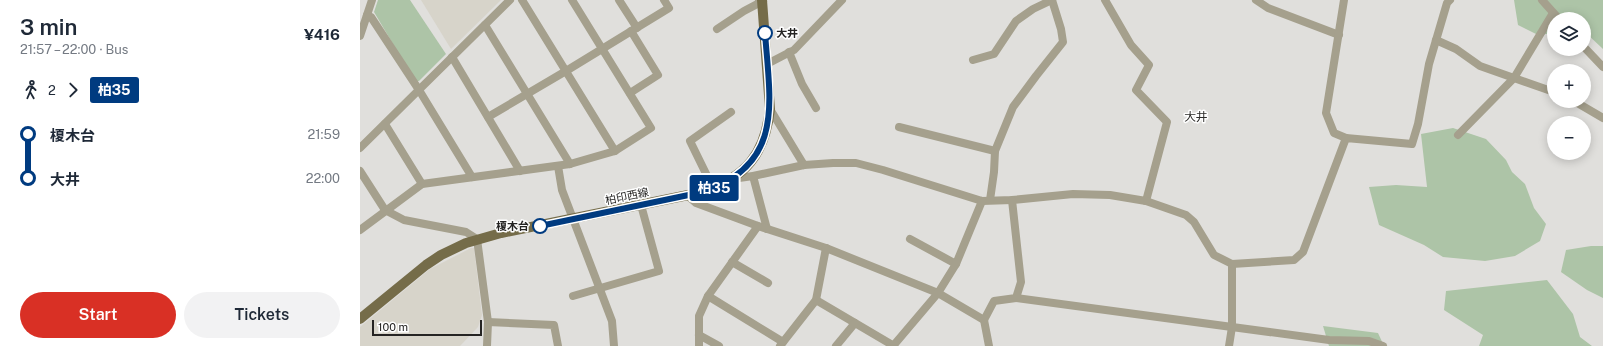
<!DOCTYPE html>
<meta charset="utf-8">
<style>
body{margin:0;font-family:"Public Sans","Noto Sans JP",sans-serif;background:#f2f2f3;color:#1f2937;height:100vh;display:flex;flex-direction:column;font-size:15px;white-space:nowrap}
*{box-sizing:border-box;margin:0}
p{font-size:13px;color:#747a83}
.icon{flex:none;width:22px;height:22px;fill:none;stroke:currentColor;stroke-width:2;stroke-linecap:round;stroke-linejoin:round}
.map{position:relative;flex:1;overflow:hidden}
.details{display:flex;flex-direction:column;background:#fff;width:360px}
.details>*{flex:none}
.badge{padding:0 8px;border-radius:3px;font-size:14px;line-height:26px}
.fabs{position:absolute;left:1187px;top:12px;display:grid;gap:8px}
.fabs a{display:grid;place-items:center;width:44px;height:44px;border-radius:50%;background:#fff;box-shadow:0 2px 10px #0003;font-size:20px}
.scale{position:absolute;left:12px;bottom:10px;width:110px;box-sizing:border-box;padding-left:4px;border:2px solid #252423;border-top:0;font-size:11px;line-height:14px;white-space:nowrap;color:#252423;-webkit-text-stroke:3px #fff;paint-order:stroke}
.map>.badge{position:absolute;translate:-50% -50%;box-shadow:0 0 0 2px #fff}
.legs{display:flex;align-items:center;gap:6px;height:44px;padding:0 20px;font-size:13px}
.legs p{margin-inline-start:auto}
.overview{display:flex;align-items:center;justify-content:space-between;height:68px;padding:0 20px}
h1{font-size:22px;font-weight:600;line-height:30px}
.action{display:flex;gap:8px;margin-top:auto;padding:8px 20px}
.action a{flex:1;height:46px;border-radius:24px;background:#d93025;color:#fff;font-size:16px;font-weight:600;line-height:46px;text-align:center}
.action a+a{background:#f2f2f3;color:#1f2937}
ul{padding:0 20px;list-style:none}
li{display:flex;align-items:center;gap:14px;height:44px;font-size:15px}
li i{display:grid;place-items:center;width:6px;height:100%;margin:0 5px;background:currentColor}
li i::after{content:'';width:10px;height:10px;margin:-5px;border:3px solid;border-radius:50%;background:#fff}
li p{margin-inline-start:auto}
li:first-child i{background:linear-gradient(#0000 50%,currentColor 0)}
li:last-child i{background:linear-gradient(currentColor 50%,#0000 0)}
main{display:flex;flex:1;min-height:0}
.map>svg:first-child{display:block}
.built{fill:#d7d4ca}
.green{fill:#adc4a7}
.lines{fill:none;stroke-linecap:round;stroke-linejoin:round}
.minor{stroke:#a5a08d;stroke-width:8}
.major{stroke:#756c49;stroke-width:10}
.line-1-casing{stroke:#fff;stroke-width:9}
.line-1{stroke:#003b80;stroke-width:6}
.stop-1-dot{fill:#fff;stroke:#003b80;stroke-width:2}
.labels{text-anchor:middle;stroke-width:3;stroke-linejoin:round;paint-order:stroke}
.stop-label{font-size:11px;font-weight:bold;fill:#252423;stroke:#fff;text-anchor:start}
.street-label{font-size:11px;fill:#252423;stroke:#fff}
.neighbourhood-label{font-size:12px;fill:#2d2c2a;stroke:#fff}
</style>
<main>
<section class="details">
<div class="overview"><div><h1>3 min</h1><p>21:57 – 22:00 · Bus</p></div><b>¥416</b></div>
<div class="legs"><svg class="icon" aria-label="walk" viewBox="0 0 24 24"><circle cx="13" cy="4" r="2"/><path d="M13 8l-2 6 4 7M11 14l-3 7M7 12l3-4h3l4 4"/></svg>2<svg class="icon" aria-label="forward" viewBox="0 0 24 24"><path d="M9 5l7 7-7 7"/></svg><b class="badge" style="background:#003b80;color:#fff">柏35</b></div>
<ul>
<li><i style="color:#003b80"></i><b>榎木台</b><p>21:59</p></li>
<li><i style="color:#003b80"></i><b>大井</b><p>22:00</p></li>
</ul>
<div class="action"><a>Start</a><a>Tickets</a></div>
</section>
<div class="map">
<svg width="1243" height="346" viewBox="0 0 1243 346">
<rect width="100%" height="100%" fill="#e0dfdc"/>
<g class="built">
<polygon points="61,0 141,0 91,49"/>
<polygon points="111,248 114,248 122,315 118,327 100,346 0,346 0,327 70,269"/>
</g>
<g class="green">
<polygon points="18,0 50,0 86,54 59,81 55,81 14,12"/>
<polygon points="1154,0 1243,0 1243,49 1226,33 1224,33 1224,19 1194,19 1194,33 1178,35 1158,25"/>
<polygon points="1093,128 1126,139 1146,160 1152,172 1165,184 1174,208 1186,224 1180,241 1155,256 1125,261 1083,257 1064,245 1019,225 1009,187 1036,185 1067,187 1061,134"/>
<polygon points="1231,246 1243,246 1243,298 1227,290 1201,272 1206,250"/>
<polygon points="1187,280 1213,314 1220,337 1232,346 1119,346 1123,335 1084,310 1086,291"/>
<polygon points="963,326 1018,333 1024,346 969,346"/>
</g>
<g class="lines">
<g class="minor">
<polyline points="162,0 255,151"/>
<polyline points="259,0 277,28"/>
<polyline points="745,0 771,45 789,65 776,90 807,122 786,201"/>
<polyline points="896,0 908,8 979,35"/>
<polyline points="984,0 966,113 974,133 986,138"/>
<polyline points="1182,0 1199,19"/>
<polyline points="7,15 11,17 59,90 112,177"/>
<polyline points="125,25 210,164"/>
<polyline points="357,29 384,11 403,1 399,0"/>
<polyline points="0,36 12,0"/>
<polyline points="1076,40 1096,49 1120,66 1194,92"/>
<polyline points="1224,47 1243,67"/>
<polyline points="429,52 442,84 456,108"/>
<polyline points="92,57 160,171"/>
<polyline points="613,60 634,54 656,21 673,9 692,0"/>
<polyline points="407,64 434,50 482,0"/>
<polyline points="270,93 298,75 271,31"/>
<polyline points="1214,101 1243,118"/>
<polyline points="410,109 444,165"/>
<polyline points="128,117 206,71 309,8 304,0"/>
<polyline points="25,124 62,184"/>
<polyline points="539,127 635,151"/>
<polyline points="1098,135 1154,78 1193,13"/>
<polyline points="0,148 150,0"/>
<polyline points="198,166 202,190 252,321 254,346"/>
<polyline points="0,171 25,210 44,220 106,232 117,239 128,322 127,346"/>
<polyline points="393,176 407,229"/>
<polyline points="372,179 393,176 444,165 473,163 496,163 523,170 622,201 652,200 713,194 750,195 786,201 826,215 834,222 854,255 872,264 872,327 869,346"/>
<polyline points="353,188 330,141 371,112"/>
<polyline points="327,195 336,203 398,226 466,248 578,293 624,320 629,346"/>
<polyline points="630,200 634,172 635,151 653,107 676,76 703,42 701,29 692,0"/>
<polyline points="0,230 62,184 210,164 255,151 291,128 212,0"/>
<polyline points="550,239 596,264"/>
<polyline points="372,262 408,283"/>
<polyline points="872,264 934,260 943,252 986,138 1052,144 1058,124 1069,64 1087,3 1090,0"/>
<polyline points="213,296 299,271 281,205"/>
<polyline points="348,296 423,342"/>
<polyline points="656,298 969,340 1009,341 1023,346"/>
<polyline points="456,300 534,346"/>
<polyline points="624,320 634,301 656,298 661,282 652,200"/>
<polyline points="128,322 194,325 198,346"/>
<polyline points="339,335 359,346"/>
<polyline points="339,346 339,316 348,296 398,226"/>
<polyline points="420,346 456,300 466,248"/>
<polyline points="476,346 495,323"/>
<polyline points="533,346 578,293 596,264 622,201"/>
</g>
<path class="major" d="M0,319L66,265L81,255L106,243L141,233L343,192C386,177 405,154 410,109L402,0"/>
</g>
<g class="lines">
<defs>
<path id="line-1" d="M180,226L343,192C425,164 410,102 405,33"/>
</defs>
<use href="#line-1" class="line-1-casing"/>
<use href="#line-1" class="line-1"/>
</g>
<g class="stop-1-dot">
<circle cx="405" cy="33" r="7"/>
<circle cx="180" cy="226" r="7"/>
</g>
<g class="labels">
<g class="stop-label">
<text x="416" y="37">大井</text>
<text x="169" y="230" text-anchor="end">榎木台</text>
</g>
<g class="street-label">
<text transform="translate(267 196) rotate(-12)" y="4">柏印西線</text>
</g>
<g class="neighbourhood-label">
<text x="836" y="121">大井</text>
</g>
</g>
</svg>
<div class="fabs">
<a><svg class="icon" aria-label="layers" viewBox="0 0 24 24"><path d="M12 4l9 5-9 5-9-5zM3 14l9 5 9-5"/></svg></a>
<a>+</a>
<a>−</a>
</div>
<div class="scale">100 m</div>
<b class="badge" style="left:354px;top:188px;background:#003b80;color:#fff">柏35</b>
</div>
</main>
